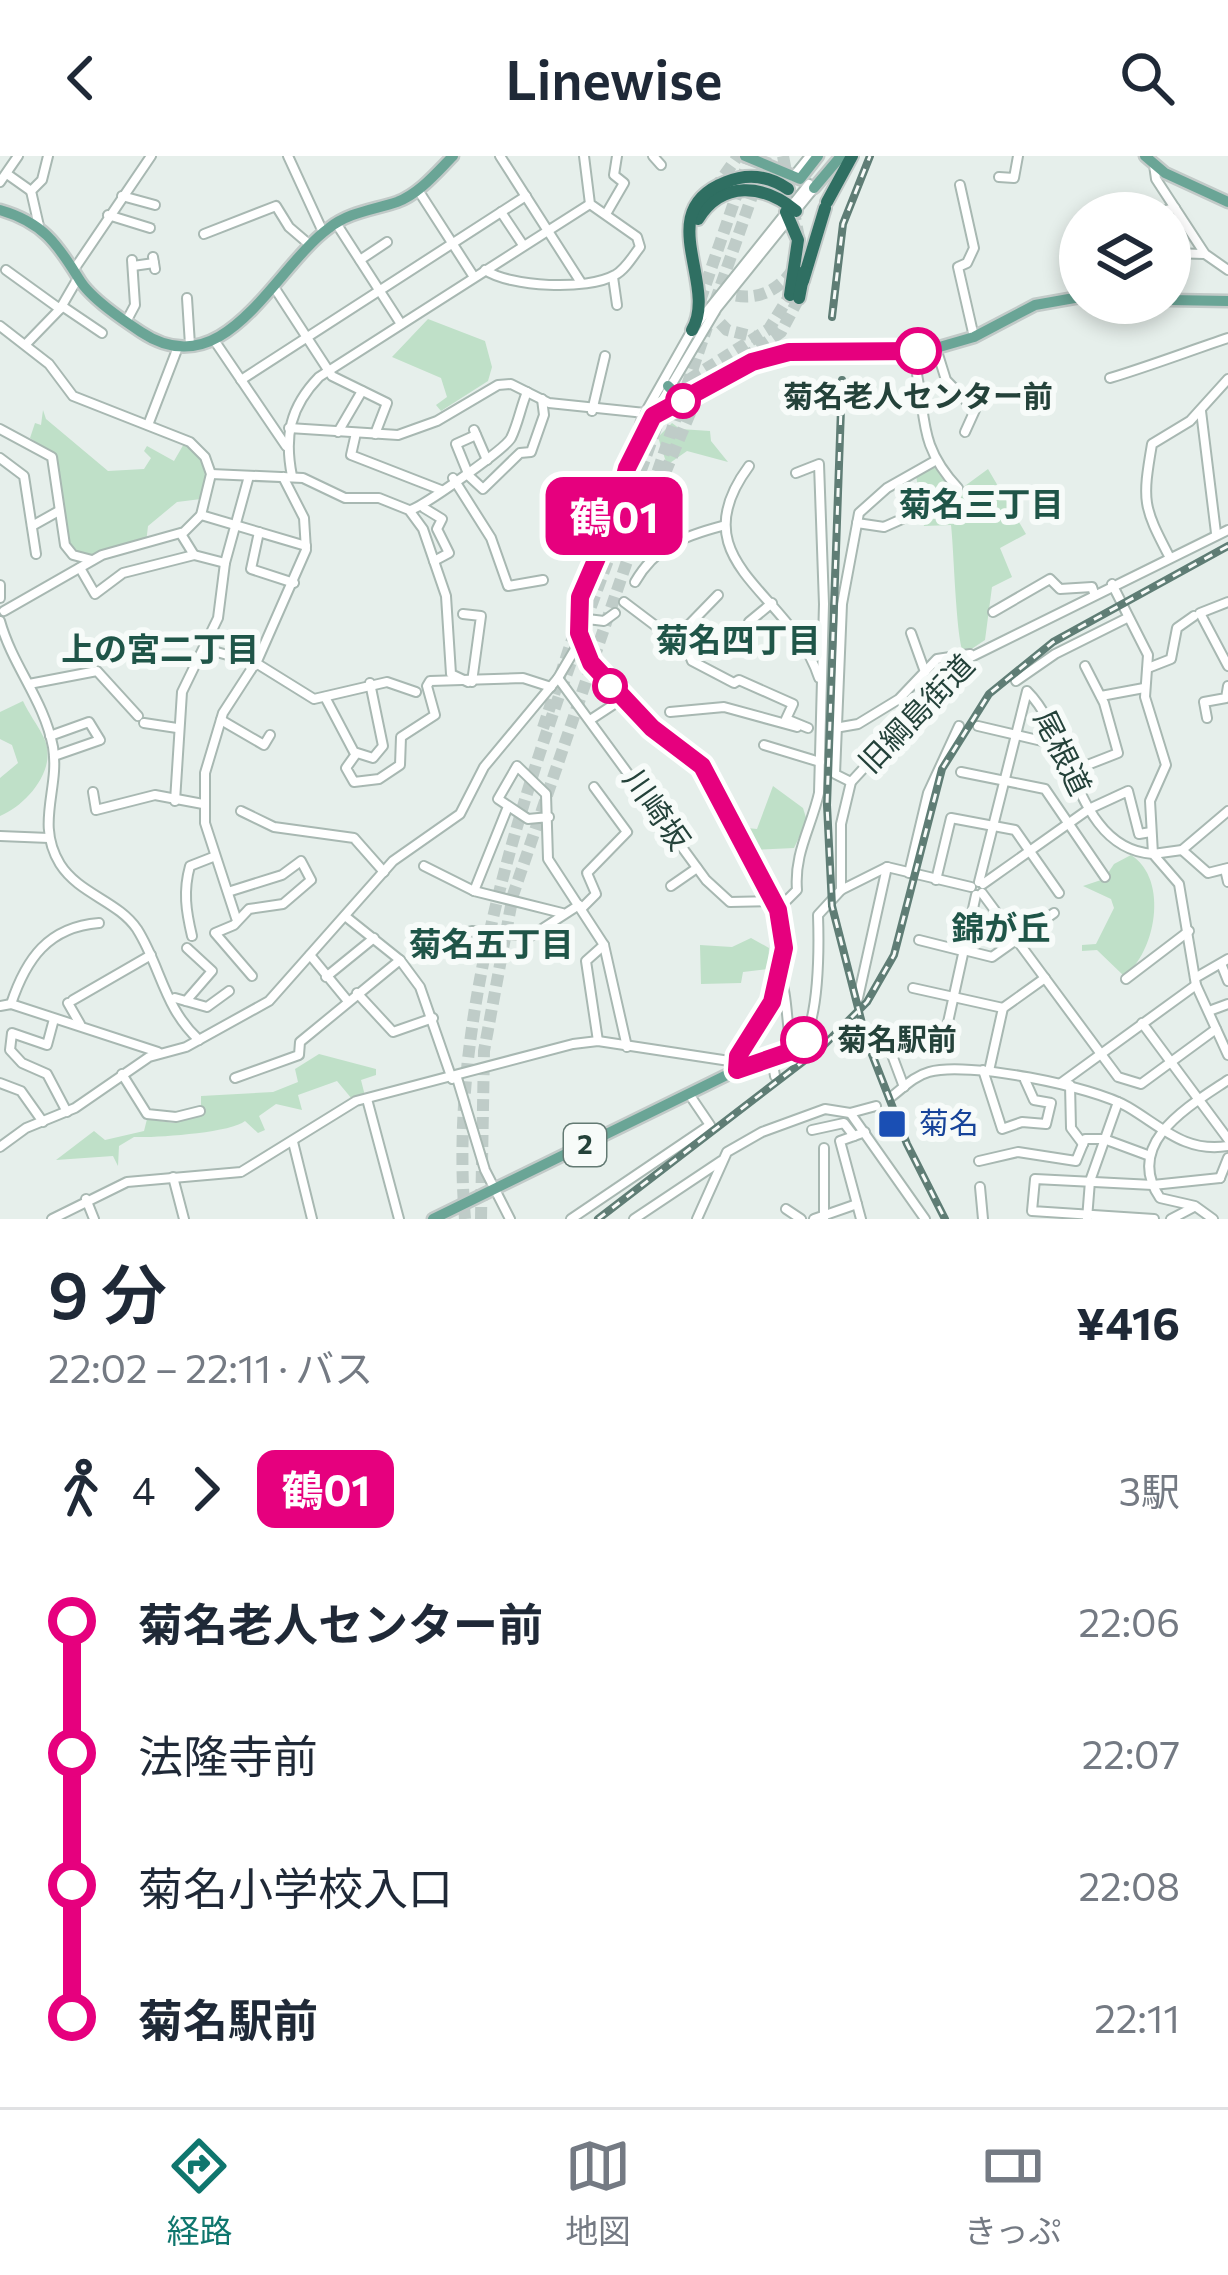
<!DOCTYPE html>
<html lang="ja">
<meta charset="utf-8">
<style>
body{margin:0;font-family:Commissioner,"Noto Sans JP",sans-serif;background:#f2f2f3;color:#1f2937;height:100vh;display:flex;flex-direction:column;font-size:45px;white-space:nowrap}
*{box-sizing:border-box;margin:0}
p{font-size:39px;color:#747a83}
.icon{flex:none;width:66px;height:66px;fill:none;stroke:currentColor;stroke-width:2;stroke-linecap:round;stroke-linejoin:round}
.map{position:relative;height:1063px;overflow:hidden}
.side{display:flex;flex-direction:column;background:#fff;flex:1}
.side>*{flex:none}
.badge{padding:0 24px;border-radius:18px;font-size:42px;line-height:78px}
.buttons{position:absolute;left:1059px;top:36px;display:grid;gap:24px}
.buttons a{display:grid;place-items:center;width:132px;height:132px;border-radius:50%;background:#fff;box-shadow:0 6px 18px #0003;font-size:60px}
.map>.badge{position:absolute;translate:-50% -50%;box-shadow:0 0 0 6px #fff}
.legs{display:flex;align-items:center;gap:18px;height:132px;padding:0 48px;font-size:39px}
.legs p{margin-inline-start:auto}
.overview{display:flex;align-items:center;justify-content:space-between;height:204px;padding:0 48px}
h1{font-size:66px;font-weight:600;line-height:90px}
ul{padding:0 48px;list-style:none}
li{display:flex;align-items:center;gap:42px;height:132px;font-size:45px}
li i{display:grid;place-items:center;width:18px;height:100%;margin:0 15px;background:currentColor}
li i::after{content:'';width:30px;height:30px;margin:-15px;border:9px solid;border-radius:50%;background:#fff}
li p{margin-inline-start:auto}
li:first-child i{background:linear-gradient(#0000 50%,currentColor 0)}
li:last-child i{background:linear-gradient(currentColor 50%,#0000 0)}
header{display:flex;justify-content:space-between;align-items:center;height:156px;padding:0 48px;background:#fff;font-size:54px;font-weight:600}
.tabs{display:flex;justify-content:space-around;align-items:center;height:168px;border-top:3px solid #e0e1e3;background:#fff;font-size:33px;color:#747a83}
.tabs a{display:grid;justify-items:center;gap:6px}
.tabs .selected{color:#0f766e}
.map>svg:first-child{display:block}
.green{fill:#bfe0c8}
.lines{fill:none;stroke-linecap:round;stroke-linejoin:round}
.highway-tunnel{stroke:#bfccc8;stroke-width:12;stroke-dasharray:12 6;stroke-linecap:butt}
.minor-casing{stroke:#a8b8b2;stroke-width:12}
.major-casing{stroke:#c2cac8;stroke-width:15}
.highway-casing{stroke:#c2cac8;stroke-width:16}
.minor{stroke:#fff;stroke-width:8}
.major{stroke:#6aa596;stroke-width:10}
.highway{stroke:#2f6f62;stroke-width:12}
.rail-casing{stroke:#5f7d75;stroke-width:8}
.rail{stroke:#f7fbf9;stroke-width:3;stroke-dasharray:9;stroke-linecap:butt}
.line-1-casing{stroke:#fff;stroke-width:27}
.line-1{stroke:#e6007e;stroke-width:18}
.stop-1-dot{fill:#fff;stroke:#e6007e;stroke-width:6}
.transit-dot{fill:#1a4fb4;stroke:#f7fbf9;stroke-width:4.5}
.labels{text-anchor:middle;stroke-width:12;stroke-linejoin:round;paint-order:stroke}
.shield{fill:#f7fbf9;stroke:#637a73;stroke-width:3}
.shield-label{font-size:27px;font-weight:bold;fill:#24423a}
.stop-label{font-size:30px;font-weight:bold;fill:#24423a;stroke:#f7fbf9}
.street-label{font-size:30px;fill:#24423a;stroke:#f7fbf9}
.transit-label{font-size:30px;fill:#164399;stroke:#f7fbf9;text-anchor:start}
.neighbourhood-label{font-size:33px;font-weight:bold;fill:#1f5548;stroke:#f7fbf9}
</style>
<header><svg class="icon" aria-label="back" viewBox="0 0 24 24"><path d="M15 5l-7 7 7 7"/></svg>Linewise<svg class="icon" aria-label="search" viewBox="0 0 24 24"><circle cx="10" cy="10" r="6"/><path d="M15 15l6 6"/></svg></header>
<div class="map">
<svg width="1228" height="1063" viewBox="0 0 1228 1063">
<rect width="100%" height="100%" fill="#e6efeb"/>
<g class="green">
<polygon points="428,163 485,185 492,211 488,225 441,255 436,249 447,241 441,222 392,201"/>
<path d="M43,254L46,263L108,315L144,313L151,302L144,295L147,290L174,305L185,286C206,304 209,317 201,343L177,346L148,370L146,387C118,387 94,409 69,392L53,298L30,282L35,267L41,269Z"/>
<polygon points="672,267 680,273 710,275 711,285 728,306 687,295 667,309 658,281"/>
<path d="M933,309L958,335L988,313L1026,378L1000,392L1012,421L992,431L985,484L964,498C956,486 954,394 951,369L924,370L916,319Z"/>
<path d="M23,545C29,558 37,568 43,580C60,611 27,649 0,660V622L18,607L12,589L0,583V556Z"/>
<polygon points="773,630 803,652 807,665 794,692 753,694 738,671 757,673"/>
<path d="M1131,699C1170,724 1155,798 1124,820L1097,794L1082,795V789L1096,788L1114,752L1111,743L1083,730L1104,723L1114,708Z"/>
<polygon points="751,782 769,792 768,813 743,816 741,827 701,828 700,789 732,791"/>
<path d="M319,898L376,913V919L361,924L365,940L352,943L337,925L298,939L302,954L276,948L259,960L265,974L258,977L245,965C231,977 153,982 134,981L119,990L118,1010L113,1000L56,1004L94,975L105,984L144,975L147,963L174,967L201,959V940L273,936L298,926L295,913Z"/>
</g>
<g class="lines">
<g class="highway-tunnel">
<polyline points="783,0 800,87"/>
<polyline points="714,34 738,0"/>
<path d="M719,134C748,148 777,139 794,112"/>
<polyline points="700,145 750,0"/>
<polyline points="715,146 766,0"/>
<polyline points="708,154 727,174 755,181"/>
<polyline points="690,223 769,173 790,139"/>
<polyline points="665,317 700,233 781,176 799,142"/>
<polyline points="543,572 595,414"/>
<path d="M465,1063C442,793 577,502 664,249"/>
<polyline points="481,1063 484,895 513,739 707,171"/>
</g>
<defs>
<g id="minor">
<polyline points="288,0 323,76"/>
<polyline points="500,0 580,125"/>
<polyline points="653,0 661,9"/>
<polyline points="1154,9 1156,23 1205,98 1228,114"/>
<polyline points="7,18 31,35"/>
<polyline points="793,21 810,0"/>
<polyline points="999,21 1014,22 1018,0"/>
<polyline points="0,26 18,0"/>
<polyline points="960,29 974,92 967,107 958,111 974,181"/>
<polyline points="418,34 474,121"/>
<polyline points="122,40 155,49"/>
<polyline points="501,56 523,89"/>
<polyline points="1154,57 1175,52"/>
<polyline points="606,58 624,27 614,19 617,0"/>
<polyline points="108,59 150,72"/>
<polyline points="336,67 401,168"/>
<polyline points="39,70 31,35 42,24 48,0"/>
<polyline points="204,78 276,50 289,71 310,89"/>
<polyline points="1170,97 1204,98"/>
<polyline points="153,101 155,113"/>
<polyline points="360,104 387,86"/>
<polyline points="133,110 154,107"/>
<polyline points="75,112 151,0"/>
<polyline points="6,114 60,153 78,122"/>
<path d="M485,114C510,131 587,135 615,119C625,114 633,100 640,91L637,81L590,48L584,0"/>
<polyline points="613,121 617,149"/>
<polyline points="274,131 332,220 387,247 375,278"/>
<polyline points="187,142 190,189"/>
<polyline points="62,150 102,177"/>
<polyline points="127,164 135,149 132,104"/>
<polyline points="0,170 49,208 73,240 190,286 205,301 211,318 201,359 184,376 102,399 4,455"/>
<polyline points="214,184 286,290"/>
<polyline points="27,187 60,153"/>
<polyline points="936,192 946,224 975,254 965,276"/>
<path d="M911,195C930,253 912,283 958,332"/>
<path d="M1110,222C1150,210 1189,195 1228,182"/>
<polyline points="241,224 526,40"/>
<polyline points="592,255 605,200"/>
<polyline points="1201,255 1216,377"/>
<polyline points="653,260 717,152 814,32"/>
<polyline points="148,269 178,191"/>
<polyline points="289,272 398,279 437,265 498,229 511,228 549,247 645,257 692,174 809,28"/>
<polyline points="0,273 52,301 65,389 73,399 92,404"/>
<polyline points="474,274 487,304"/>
<polyline points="338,276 362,235"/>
<polyline points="356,277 351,299 441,334"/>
<polyline points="476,279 456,288 469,320 483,333 520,297 531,296 544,259 542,243"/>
<polyline points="0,302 24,320 36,398"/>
<path d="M749,310C677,407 791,435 819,522"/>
<polyline points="211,318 303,322 345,342 379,342 409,354 423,373 446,440 451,518 468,526"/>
<path d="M292,320C284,280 290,251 319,221L590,48"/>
<polyline points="453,322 491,382 508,430 543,424"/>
<polyline points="612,324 602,352 615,359"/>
<polyline points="424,352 442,363 437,373 449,397 434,405"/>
<path d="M410,354C420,353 505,293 511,282C518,268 521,250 527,236"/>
<polyline points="201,359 306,390"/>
<polyline points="857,367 884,371 902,363"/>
<polyline points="32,370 57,356"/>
<polyline points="259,376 251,413 294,427"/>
<polyline points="181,378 194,399 225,407"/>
<path d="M1169,400C1143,350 1142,346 1152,288L1190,265L1228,223"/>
<polyline points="80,412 95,438 123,417 194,399"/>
<path d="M635,426C655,391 684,380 722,370"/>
<polyline points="1112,428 1148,499 1145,541 1166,609 1150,645 1153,698 1182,694 1228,655"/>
<polyline points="0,429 0,442"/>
<polyline points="624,446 669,480 681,477 692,505 734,527 739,524 793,548 786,563 808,572"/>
<polyline points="1228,446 1200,457 1228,510"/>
<polyline points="993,456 1050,423 1060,433 1092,431 1094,437"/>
<polyline points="463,458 481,460 472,526"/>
<polyline points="579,462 604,465 615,457"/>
<path d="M0,465C13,511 44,544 53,591C60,633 35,667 60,708C79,738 118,745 137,773C161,811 164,852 199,884"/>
<polyline points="749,466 772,447"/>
<polyline points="681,477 718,439"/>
<polyline points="911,477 925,516"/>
<polyline points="206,493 256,507 314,543 387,526 416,536"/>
<polyline points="1148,512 1171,503 1177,472 1194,460"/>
<polyline points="558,522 706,724 730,746 775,745"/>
<polyline points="1016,525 1055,498 1127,462"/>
<polyline points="29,528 97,515 138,560"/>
<polyline points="1101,540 1144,532"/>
<polyline points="325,541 354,596 373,602 383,590 370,527"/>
<polyline points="670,556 724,551 797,571"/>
<polyline points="1207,562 1204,546 1226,542 1228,530"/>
<polyline points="221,564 264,589 270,579"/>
<polyline points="590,564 622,543"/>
<polyline points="144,567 177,572"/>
<polyline points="978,570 1059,589"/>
<polyline points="835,572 858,568 899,543 937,503 970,498"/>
<polyline points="50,580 89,566 100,584 54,600"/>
<polyline points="764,589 820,606"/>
<polyline points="356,598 346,612 354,626 379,623 400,609 401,581 435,559 427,530 430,525 523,522 551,531"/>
<polyline points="1072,615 1118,597 1104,547 1085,510"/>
<polyline points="961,616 1045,633 1105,721"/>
<polyline points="851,626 835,618 842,448 859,357 887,332 933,306"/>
<polyline points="93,636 96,654 155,639 203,648"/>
<polyline points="175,645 182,536 218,462 225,407 249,320"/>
<polyline points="241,655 274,671 354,682 384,716"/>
<polyline points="549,661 528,663 498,643 517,610 546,638 548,703 604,789 627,891"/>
<polyline points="0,680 49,682"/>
<polyline points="1182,694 1208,717 1228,712"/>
<polyline points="424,710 474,735 562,757"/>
<polyline points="1225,713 1228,726"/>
<polyline points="909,717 928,637 959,570"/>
<polyline points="936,724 951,662 1015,674 1059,737"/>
<path d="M979,726L1027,535C1073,580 1075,693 1153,698L1179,728L1196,829L1228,899"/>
<polyline points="983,728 1089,653 1128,635 1139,678 1151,676"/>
<polyline points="671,730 697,712"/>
<polyline points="841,734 841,668 851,626 963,505 1228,374"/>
<polyline points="231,735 282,719 301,705 311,724 283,748 249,753 234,769 215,777 252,820"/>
<polyline points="474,735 507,653"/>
<polyline points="982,737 1118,921 1141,928 1216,873"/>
<polyline points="582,752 596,738 587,717 627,676 594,631"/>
<path d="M778,753L797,734C794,697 811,672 819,637L824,448L819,308L796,317"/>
<polyline points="345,760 400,804 420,831 452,923"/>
<polyline points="236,762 205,667 205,617 223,557 258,503 306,394 304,362 283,321"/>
<path d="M192,780C186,755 183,735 190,710L213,701"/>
<polyline points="447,781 472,775 531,780 579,749"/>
<polyline points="919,784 963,795"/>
<polyline points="964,794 992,801 1054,757"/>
<polyline points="310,799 347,844"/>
<polyline points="1222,810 1228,825"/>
<polyline points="326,821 374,782"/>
<path d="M779,821C788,833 786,872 792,894"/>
<polyline points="1195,822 1228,803"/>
<polyline points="1126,823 1189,775"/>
<polyline points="913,832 1003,852"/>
<polyline points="357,837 393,876 433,862"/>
<polyline points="175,842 207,851 229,835"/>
<polyline points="858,842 887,711"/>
<polyline points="73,844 151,799"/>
<polyline points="186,845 212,815 187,792"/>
<polyline points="68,847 80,868"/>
<path d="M11,848C26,803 48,771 99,767"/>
<polyline points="0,850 11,848 158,896"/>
<polyline points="1209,855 1228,848"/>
<polyline points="54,863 47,889 12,877 10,894 22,907 47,918 67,956"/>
<polyline points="1142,867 1228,983"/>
<polyline points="876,871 943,887"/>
<polyline points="895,876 892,899 904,931"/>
<polyline points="598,885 586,805 604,789"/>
<polyline points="943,889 976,739"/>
<polyline points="772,902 775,920"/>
<path d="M737,914C755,907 784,903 799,890C820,870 819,788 818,759L841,734L887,711L971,731"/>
<polyline points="983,914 1002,973 1022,966 1046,968 1051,947 1034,944 1025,924"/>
<polyline points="989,915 1003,852 1045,822"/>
<polyline points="122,918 147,958 176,961 200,955"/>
<polyline points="235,922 299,899 300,886 400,804"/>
<polyline points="457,922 485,1014 510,1063"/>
<polyline points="0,927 21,935 43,966"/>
<polyline points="1061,927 1196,829"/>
<polyline points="1070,929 1071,972 1083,988"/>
<path d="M891,941C903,932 914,920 929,916C967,905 1092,930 1128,951C1162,971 1185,997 1228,990"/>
<polyline points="367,943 399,1063"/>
<polyline points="851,958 925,1063"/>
<polyline points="812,974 844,967 854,980"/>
<polyline points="293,986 312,1063"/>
<polyline points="1083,988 1085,983 1104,983 1150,1000"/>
<polyline points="0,991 26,972 75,952 149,901 186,891 269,845 393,705 460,658 484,611 558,522 581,483"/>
<polyline points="979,1005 1018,996 1076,1005 1083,988"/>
<polyline points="173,1021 184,1063"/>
<polyline points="1220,1022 1228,1002"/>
<polyline points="980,1031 983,1063"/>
<polyline points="86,1043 94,1063"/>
<polyline points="786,1053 801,1063"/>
<polyline points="52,1063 127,1026 241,1016 356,945 573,888 598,885 736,906"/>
<polyline points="571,1063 710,969 689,938"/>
<polyline points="634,1063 721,1005"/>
<polyline points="697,1063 727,996 762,976 825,953 850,957 876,950"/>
<polyline points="814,1063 857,1048"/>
<polyline points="824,1063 824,992"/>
<polyline points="861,1063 840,985 865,976"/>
<polyline points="1087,1063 1090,1025 1118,946"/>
<polyline points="1154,1063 1032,1055 1035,1023 1153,1029 1220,1022"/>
<polyline points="1171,1063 1194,1051"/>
<path d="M1213,1063L1195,1050L1160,1042C1123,987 1189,950 1228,924"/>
</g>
<g id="major">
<polyline points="745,0 800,23 818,0"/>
<polyline points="1145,0 1165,17 1228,46"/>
<polyline points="814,32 841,0"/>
<path d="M0,54C42,66 57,87 79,123C90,142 123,164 141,176C225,232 274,112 329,72C349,56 373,54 397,46C419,38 437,16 453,0"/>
<polyline points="1170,144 1228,145"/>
<polyline points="668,230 683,245"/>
<polyline points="642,282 653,260 753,206 817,193 936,192 974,181 1035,149 1080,141"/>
<polyline points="433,1063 737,914 738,900 767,860 782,810 783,778 775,745 707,616 606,526 579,477 582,434 612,365 645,257 653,260"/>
</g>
<g id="highway">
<polyline points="827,46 852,0"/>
<polyline points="786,56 798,84 790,139"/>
<path d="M698,63C722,24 764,28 796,55"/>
<polyline points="803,125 825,52"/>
<polyline points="799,142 804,116"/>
<path d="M692,174C719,128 651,55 726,26C748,17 769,20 788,33"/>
</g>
</defs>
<use href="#minor" class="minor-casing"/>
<use href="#major" class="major-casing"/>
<use href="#highway" class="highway-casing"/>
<use href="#minor" class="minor"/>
<use href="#major" class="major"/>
<use href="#highway" class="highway"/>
<defs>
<g id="rail">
<polyline points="832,161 843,68 870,0"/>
<polyline points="842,224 827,649 832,750 866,883 907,988 945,1063"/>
<polyline points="598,1063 822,891 867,846 894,799 942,613 989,538 1053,486 1228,390"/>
</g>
</defs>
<use href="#rail" class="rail-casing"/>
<use href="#rail" class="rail"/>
</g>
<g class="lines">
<defs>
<polyline id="line-1" points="804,884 789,896 737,914 738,900 772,846 784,792 778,754 702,610 652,572 591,507 579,477 580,441 613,365 627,312 653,260 752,206 789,196 918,195"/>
</defs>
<use href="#line-1" class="line-1-casing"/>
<use href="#line-1" class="line-1"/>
</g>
<g class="stop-1-dot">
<circle cx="918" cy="195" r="21"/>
<circle cx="683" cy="245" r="15"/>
<circle cx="610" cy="530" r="15"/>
<circle cx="804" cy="884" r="21"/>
</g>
<rect class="transit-dot" x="877" y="953" width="30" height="30" rx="6"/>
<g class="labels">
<rect class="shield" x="564" y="968" width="42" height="42" rx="9"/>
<g class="shield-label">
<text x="585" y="998">2</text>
</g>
<g class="stop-label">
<text x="918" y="251">菊名老人センター前</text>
<text x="837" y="894" text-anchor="start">菊名駅前</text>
</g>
<g class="street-label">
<text transform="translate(917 558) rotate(-46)" y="10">旧綱島街道</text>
<text transform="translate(1062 597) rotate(64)" y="10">尾根道</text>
<text transform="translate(656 654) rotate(55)" y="10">川崎坂</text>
</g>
<g class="transit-label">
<text x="919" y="978">菊名</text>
</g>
<g class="neighbourhood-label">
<text x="981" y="360">菊名三丁目</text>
<text x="738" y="496">菊名四丁目</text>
<text x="160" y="505">上の宮二丁目</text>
<text x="1001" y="784">錦が丘</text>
<text x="491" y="800">菊名五丁目</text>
</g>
</g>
</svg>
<div class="buttons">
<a><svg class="icon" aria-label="layers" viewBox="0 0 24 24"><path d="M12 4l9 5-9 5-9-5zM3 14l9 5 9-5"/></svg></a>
</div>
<b class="badge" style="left:614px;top:360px;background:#e6007e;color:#fff">鶴01</b>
</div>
<section class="side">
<div class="overview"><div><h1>9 分</h1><p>22:02 – 22:11 · バス</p></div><b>¥416</b></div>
<div class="legs"><svg class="icon" aria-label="walk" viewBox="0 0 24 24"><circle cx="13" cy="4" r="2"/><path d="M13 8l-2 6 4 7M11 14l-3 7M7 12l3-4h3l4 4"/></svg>4<svg class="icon" aria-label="forward" viewBox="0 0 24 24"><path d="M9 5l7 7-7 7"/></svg><b class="badge" style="background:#e6007e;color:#fff">鶴01</b><p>3駅</p></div>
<ul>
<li><i style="color:#e6007e"></i><b>菊名老人センター前</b><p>22:06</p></li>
<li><i style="color:#e6007e"></i><span>法隆寺前</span><p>22:07</p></li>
<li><i style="color:#e6007e"></i><span>菊名小学校入口</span><p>22:08</p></li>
<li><i style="color:#e6007e"></i><b>菊名駅前</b><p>22:11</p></li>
</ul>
</section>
<nav class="tabs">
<a class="selected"><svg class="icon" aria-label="directions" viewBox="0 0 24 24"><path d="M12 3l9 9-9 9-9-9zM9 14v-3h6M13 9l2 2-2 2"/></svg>経路</a>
<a><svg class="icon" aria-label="map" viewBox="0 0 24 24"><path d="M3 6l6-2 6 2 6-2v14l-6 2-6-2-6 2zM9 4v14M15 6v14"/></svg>地図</a>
<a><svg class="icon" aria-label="tickets" viewBox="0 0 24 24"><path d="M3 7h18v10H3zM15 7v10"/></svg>きっぷ</a>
</nav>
